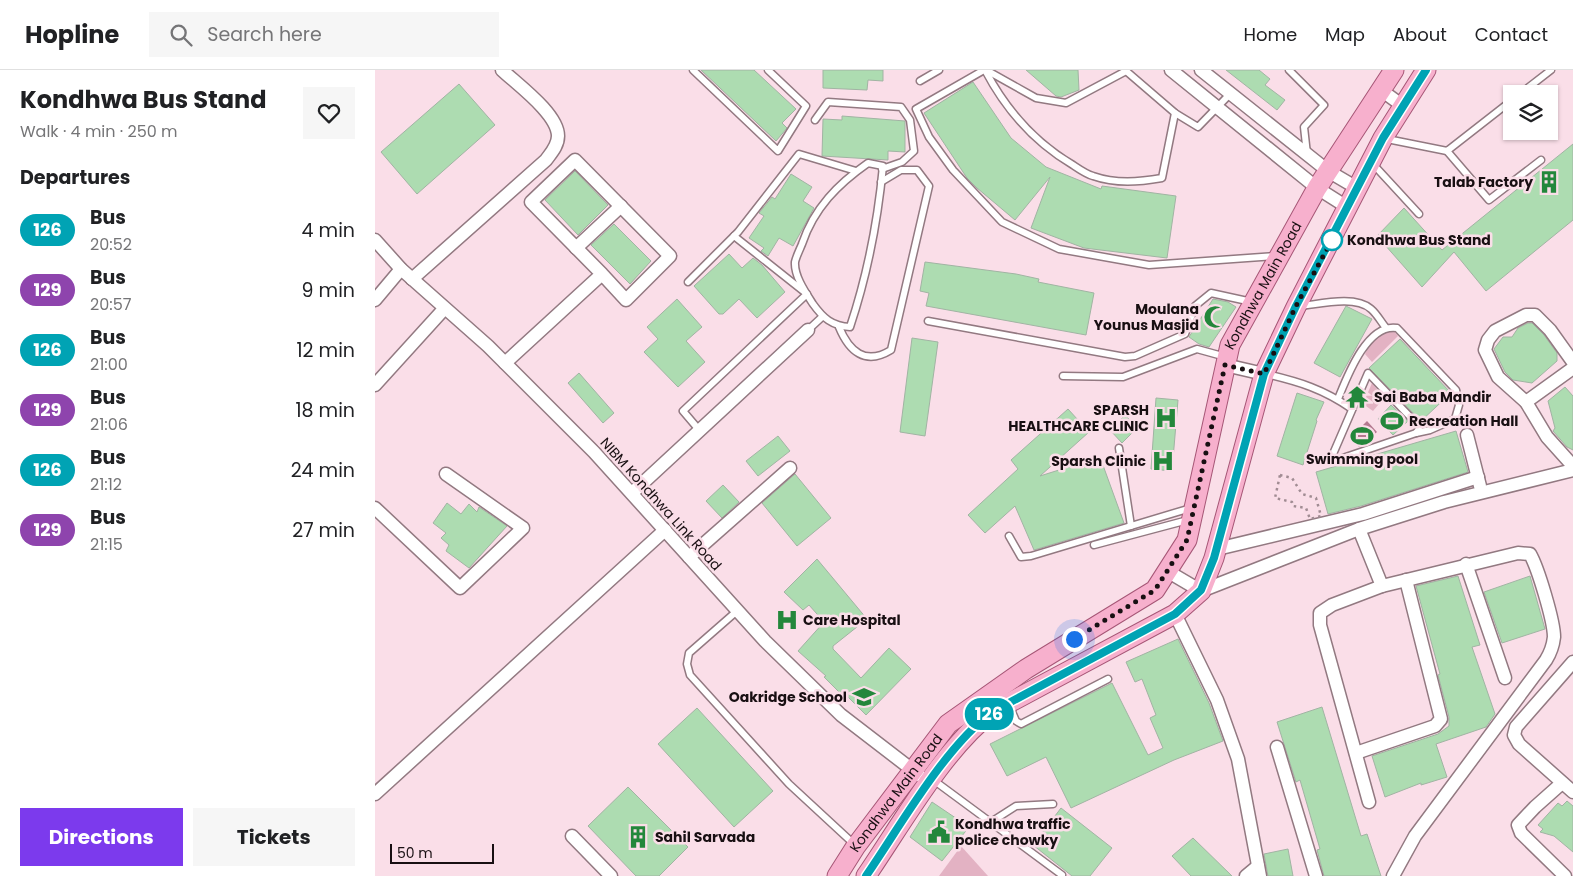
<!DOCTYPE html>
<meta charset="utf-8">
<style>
body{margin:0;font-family:Poppins,sans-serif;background:#f6f6f6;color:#202124;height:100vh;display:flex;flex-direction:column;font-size:19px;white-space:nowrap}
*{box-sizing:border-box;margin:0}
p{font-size:16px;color:#757577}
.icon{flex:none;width:28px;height:28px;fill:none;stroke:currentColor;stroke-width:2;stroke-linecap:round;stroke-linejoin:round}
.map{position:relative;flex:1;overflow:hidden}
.sheet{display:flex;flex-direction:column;background:#fff;width:375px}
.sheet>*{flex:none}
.badge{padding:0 10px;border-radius:16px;font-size:18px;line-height:32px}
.buttons{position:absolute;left:1128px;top:15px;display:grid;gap:10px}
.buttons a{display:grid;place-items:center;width:55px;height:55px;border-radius:0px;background:#fff;box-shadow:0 1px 4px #0004;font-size:25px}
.scale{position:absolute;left:15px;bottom:12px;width:104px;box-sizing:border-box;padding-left:5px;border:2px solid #180f12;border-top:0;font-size:14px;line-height:18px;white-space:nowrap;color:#180f12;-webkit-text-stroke:4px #fadee8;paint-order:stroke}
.you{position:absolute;width:25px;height:25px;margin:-12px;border:4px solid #fff;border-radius:50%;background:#1a73e8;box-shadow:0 0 0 8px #1a73e833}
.map>.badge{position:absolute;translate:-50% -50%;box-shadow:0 0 0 2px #fff}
h2{padding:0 20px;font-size:19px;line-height:45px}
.round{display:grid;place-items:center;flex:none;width:52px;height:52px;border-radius:0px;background:#f6f6f6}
.head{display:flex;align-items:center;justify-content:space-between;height:85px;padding:0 20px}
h1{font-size:24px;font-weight:700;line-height:38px}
.action{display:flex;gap:10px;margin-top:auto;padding:10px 20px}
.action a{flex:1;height:58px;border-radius:0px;background:#7c3aed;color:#fff;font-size:20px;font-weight:700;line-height:58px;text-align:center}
.action a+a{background:#f6f6f6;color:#202124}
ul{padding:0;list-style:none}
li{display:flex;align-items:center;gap:15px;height:60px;padding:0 20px}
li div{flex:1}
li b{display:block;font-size:19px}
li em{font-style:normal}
li .badge{min-width:55px;font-weight:700;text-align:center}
header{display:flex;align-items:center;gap:30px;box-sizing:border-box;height:70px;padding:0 25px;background:#fff;border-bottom:1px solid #e0e0e0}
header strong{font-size:24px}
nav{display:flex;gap:28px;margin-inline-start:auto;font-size:18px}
.search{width:350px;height:45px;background:#f6f6f6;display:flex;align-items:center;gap:12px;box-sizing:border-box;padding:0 18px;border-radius:0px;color:#757577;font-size:19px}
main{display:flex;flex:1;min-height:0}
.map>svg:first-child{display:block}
.green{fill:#e3b2c3}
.water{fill:#b3798f}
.building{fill:#addcb1;stroke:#a1b4a3}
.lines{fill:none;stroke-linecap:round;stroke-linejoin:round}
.service-casing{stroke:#927981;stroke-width:9}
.minor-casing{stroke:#927981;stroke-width:15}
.primary-casing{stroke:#a65676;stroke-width:21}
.path{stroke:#a18c93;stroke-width:2.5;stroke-dasharray:2.5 4;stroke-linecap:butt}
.service{stroke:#fff;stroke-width:6}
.minor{stroke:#fff;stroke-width:12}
.primary{stroke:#f7b0cd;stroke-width:19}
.line-casing{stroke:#fff;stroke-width:11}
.line{stroke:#00a3b4;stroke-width:8}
.walk{stroke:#180f12;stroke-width:5;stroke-dasharray:0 9}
.stop-dot{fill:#fff;stroke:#00a3b4;stroke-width:2.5}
.labels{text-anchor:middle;stroke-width:5;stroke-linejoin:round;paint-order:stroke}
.poi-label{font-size:14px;font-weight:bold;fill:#180f12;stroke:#fadee8;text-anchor:end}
.stop-label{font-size:14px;font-weight:bold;fill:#180f12;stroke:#fadee8;text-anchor:start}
.street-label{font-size:14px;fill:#180f12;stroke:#fadee8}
</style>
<header>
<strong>Hopline</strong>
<div class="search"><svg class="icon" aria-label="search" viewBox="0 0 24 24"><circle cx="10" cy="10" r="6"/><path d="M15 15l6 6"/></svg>Search here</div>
<nav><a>Home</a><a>Map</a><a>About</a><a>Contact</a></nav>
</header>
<main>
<section class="sheet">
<div class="head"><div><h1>Kondhwa Bus Stand</h1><p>Walk · 4 min · 250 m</p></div><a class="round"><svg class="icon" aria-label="heart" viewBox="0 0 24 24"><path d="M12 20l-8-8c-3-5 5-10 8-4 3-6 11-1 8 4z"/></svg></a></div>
<h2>Departures</h2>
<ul>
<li><span class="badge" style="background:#00a3b4;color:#fff">126</span><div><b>Bus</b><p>20:52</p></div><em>4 min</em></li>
<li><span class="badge" style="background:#8e44ad;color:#fff">129</span><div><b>Bus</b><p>20:57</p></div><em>9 min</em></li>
<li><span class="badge" style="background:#00a3b4;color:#fff">126</span><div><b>Bus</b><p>21:00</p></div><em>12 min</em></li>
<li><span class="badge" style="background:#8e44ad;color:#fff">129</span><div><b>Bus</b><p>21:06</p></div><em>18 min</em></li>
<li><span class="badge" style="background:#00a3b4;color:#fff">126</span><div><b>Bus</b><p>21:12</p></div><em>24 min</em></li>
<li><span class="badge" style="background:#8e44ad;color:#fff">129</span><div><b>Bus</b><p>21:15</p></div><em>27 min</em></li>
</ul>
<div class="action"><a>Directions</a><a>Tickets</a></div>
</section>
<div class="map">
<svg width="1198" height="806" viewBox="0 0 1198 806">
<rect width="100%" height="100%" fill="#fadee8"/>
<g class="green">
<polygon points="1009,249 1023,266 997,292 990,284"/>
<polygon points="997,313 1009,328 998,341 988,334"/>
<polygon points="586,776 613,806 564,806"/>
</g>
<polygon class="water" points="992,351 1002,362 984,377 975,368"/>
<g class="building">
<polygon points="326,0 379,0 421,39 407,53 412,58 407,64 401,71"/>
<polygon points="448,0 508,0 508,11 493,10 492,20 448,18"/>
<polygon points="651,0 703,0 704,20 686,27 681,26"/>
<polygon points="851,0 884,0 895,9 890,15 910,30 902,40"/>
<polygon points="598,12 636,68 671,97 726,119 727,116 801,126 792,188 709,178 656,158 675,107 640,150 602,118 592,108 549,43"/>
<polygon points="84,14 120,55 42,124 6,82"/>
<polygon points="467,46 530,51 530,82 513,81 513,90 447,86 448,49 467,50"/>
<polygon points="1198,74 1198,150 1111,221 1079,182 1047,217 1002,166 1029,138 1067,180"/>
<polygon points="200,101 233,135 203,165 170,130"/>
<polygon points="416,104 437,117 428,131 439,138 418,176 404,168 393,186 386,181 389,178 374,168 389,146 384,143 397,127 400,129"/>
<polygon points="239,154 276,191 255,214 216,175"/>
<polygon points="354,184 367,198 378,188 387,195 410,222 382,248 364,229 348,244 344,244 319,216"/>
<polygon points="550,192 641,204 664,209 663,212 719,223 711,265 551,236 554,223 545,221"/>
<polygon points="302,229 327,257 311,271 330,292 303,317 269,282 283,269 272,257"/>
<polygon points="838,229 853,232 861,237 834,277 824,274 814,267"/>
<polygon points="971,236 997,249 965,307 939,293"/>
<polygon points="1153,253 1157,253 1169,265 1182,283 1182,291 1157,313 1138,310 1130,302 1119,279 1128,267 1137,267 1143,258"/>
<polygon points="537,268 563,272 550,366 525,362"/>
<polygon points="1025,269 1076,323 1046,351 994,298"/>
<polygon points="204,303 239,343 228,353 193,313"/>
<polygon points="1190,317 1198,326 1198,380 1192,377 1178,361 1180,358 1173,331"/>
<polygon points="922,323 949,332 941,350 942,351 928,395 902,386"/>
<polygon points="781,328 803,330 797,401 776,399"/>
<polygon points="1016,335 1033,351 1018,365 1003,349"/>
<polygon points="693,339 714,362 665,406 725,387 749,453 659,480 640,436 610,463 593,445 643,399 636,390"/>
<polygon points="750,345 762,358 747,373 735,360"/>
<polygon points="1081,361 1093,402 986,436 953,444 941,402"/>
<polygon points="403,366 415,381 383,406 371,391"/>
<polygon points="420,404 456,448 422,476 387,433"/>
<polygon points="348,415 364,432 347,448 331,431"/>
<polygon points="72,433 86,444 94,434 102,442 104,437 132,456 94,498 71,481 74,475 66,468 71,463 58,453"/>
<polygon points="442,489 492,549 458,576 458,579 486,608 514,578 536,599 491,645 467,621 465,623 449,607 451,606 423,581 449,552 434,535 428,540 409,522"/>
<polygon points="1083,506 1105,575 1097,577 1120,644 1111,657 1061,674 1072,707 1046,715 1046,713 1010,727 997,686 1063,664 1074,656 1074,647 1063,605 1065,604 1041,516"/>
<polygon points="1155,506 1170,559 1127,573 1109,522"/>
<polygon points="803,569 834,633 848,671 799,690 696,738 671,687 632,706 615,674 737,613 773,685 788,678 775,648 781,645 767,609 760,612 751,592"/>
<polygon points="947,637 986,766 992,764 1006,806 949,806 942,780 945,779 925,710 921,712 902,652"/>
<polygon points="322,638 398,721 359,757 283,674"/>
<polygon points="253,717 313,777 284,806 261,806 213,756"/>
<polygon points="1192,731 1198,736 1198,782 1179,766 1165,762 1168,759 1163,755 1183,733 1187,736"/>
<polygon points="557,732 594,757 567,791 535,767"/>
<polygon points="686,738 737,778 715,806 697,806 658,775"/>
<polygon points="818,768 857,806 816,806 797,786"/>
<polygon points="913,779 918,806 893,806 889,784"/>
</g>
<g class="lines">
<defs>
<g id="service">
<polyline points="318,0 403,81 431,36 393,0"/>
<polyline points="609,0 541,39 554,67 578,100 627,152 684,179 774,195 901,186"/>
<path d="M610,0C631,40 659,72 698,95C704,99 711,104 718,106C741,114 764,112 787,108L800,43"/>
<polyline points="611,0 661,28 691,33 751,1"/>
<polyline points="750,0 800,43 823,57 855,24"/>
<polyline points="914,0 949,35 929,57 932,84"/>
<polyline points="545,11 564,0"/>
<polyline points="1145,24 1176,0"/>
<polyline points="440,50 453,32 526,37 535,50 539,81 527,92 507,99"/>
<polyline points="1012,69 1072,81 1136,31"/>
<polyline points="1072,81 1114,130 1166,90"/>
<path d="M493,93L508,96C503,149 492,206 475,257C457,256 448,248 438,234C431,223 419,206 420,192C421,187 425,179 427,174C439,138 463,114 493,93Z"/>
<polyline points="997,93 1044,144"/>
<polyline points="313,212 363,162 424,84 481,101"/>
<path d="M926,236C945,234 980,225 996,239C1002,244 1006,252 1011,258"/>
<polyline points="553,251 750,287 760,286 810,264 820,236 836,223 877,232"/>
<path d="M464,257C474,281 490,296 516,280L554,116L542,100H526L506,112"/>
<polyline points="433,260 447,247"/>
<polygon points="993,303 1043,355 1044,359 1041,363 962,390 958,389 958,384"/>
<path d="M891,304C925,312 948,319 977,339"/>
<polyline points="688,306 748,307 822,279 851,287"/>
<path d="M963,329C972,307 992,253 1022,258L1081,320L1084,335L1080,349L1055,360L1041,363"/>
<polyline points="325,361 308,341 432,224 359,166"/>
<polyline points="744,378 756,456"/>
<polyline points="634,466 646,487 656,486 816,438"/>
<polyline points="719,475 813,450"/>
<polyline points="362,541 314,583 312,594 315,605 414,714 480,775"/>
<polyline points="634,635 641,651 646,654 733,609"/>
<polyline points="557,709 687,805"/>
<polyline points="616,752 641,736 678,734"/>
</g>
<g id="minor">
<polyline points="796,0 942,118 972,137"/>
<polyline points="826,0 953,101 982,118"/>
<polyline points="1006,20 1028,36"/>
<polyline points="0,170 26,199 113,276 219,382 390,571 466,645 544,705"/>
<polyline points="201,178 246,136"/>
<path d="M37,209L171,90C176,83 183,76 183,66C183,44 143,15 127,0"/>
<polyline points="0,230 26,199"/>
<polyline points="1198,292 1175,260 1160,245 1151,245 1120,261 1113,270 1110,280 1123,307 1151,332 1172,367 1198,396"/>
<polyline points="130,293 227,204 156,132 200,90 295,186 251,230 227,204"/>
<polyline points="850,295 889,304"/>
<polyline points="0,315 69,239"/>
<polyline points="1151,332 1198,298"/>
<polyline points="1092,365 1105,416"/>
<polyline points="257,423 433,260"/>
<polyline points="0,438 85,518 148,458 71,404"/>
<polyline points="984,459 1007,516 957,535 945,543 945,555 994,732"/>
<polyline points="842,479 988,444 1103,407"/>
<polyline points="314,487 415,398"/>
<polyline points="1091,494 1130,608"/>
<polyline points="792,501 826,521 984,459 1069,432 1198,400"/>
<path d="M1007,516L1143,483L1155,484C1163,498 1179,551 1179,567C1178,576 1176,582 1171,590L1040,766L1018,806"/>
<polyline points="800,544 842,630 863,689 885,806"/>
<polyline points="1198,592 1141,657 1139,665 1144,674 1198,722"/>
<polyline points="902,677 941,806"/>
<polyline points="981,683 1060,656 1066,649 1031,510"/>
<polyline points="1187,713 1160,737 1143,755 1146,763 1190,806"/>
<polyline points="0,724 290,460"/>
<polyline points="197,766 236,806"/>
<polyline points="871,806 883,796"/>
</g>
<g id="primary">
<path id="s1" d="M462,806L481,776L573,654L651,599L780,520L812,470L855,275L942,118L1019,0"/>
<path d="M491,806C526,755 569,678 617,642L800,544L826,521L839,488L889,304L921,237L1008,68L1051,0"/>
</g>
</defs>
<use href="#service" class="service-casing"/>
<use href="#minor" class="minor-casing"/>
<use href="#primary" class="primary-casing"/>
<polygon class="path" points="905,405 917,408 927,424 941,428 946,446 935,449 931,438 918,436 917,432 900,428"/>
<use href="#service" class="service"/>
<use href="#minor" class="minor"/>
<use href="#primary" class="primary"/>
</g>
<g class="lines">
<defs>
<path id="line" d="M491,806C526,755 569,678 617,642L800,544L826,520L839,488L889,304L921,236L1008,68L1051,0"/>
</defs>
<use href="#line" class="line-casing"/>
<use href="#line" class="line"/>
<polyline class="walk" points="699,569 780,520 812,470 850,295 889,304 921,236 957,170"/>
</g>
<defs>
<symbol id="building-bare" viewBox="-9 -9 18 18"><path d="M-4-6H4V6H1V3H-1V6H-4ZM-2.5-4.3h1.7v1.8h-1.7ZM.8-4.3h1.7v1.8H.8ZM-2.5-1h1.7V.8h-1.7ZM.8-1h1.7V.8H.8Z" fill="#23873b" stroke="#fadee8" stroke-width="2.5" paint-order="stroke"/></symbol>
<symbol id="mosque-bare" viewBox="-9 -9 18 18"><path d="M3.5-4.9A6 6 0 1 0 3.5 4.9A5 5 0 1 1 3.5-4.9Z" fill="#23873b" stroke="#fadee8" stroke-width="2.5" paint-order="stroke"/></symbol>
<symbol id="temple-bare" viewBox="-9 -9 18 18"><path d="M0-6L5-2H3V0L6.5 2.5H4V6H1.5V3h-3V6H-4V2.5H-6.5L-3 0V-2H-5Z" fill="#23873b" stroke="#fadee8" stroke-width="2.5" paint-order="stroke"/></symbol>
<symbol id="hospital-bare" viewBox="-9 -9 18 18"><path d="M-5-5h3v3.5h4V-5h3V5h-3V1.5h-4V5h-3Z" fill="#23873b" stroke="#fadee8" stroke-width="2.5" paint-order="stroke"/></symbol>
<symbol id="stadium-bare" viewBox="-9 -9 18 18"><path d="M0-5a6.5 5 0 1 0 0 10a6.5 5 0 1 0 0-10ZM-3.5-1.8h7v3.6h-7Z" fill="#23873b" stroke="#fadee8" stroke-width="2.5" paint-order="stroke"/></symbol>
<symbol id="school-bare" viewBox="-9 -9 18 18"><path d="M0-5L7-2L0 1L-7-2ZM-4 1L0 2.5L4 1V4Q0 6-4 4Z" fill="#23873b" stroke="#fadee8" stroke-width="2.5" paint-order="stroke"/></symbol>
<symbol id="civic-bare" viewBox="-9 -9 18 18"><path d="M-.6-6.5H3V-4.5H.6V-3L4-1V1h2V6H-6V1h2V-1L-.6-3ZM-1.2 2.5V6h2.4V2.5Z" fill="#23873b" stroke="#fadee8" stroke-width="2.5" paint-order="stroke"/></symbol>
</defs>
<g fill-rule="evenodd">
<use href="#building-bare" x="1158" y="96" width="32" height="32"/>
<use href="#mosque-bare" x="824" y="231" width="32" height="32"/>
<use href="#temple-bare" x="966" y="311" width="32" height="32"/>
<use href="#hospital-bare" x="775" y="332" width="32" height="32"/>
<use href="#stadium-bare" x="1001" y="335" width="32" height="32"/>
<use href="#stadium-bare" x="971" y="350" width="32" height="32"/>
<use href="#hospital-bare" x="772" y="375" width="32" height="32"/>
<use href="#hospital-bare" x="396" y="534" width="32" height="32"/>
<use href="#school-bare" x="473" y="611" width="32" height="32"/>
<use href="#civic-bare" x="548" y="746" width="32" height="32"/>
<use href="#building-bare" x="247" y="751" width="32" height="32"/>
</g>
<circle class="stop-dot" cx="957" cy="170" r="10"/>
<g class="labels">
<g class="poi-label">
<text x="1158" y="117">Talab Factory</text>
<text x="824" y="244">Moulana<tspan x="824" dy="16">Younus Masjid</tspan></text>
<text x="999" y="332" text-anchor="start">Sai Baba Mandir</text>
<text x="774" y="345">SPARSH<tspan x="774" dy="16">HEALTHCARE CLINIC</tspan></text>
<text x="1034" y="356" text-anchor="start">Recreation Hall</text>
<text x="987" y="394" text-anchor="middle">Swimming pool</text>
<text x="771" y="396">Sparsh Clinic</text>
<text x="428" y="555" text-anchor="start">Care Hospital</text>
<text x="472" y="632">Oakridge School</text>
<text x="580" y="759" text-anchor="start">Kondhwa traffic<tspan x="580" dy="16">police chowky</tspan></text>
<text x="280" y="772" text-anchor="start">Sahil Sarvada</text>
</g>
<g class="stop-label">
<text x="972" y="175">Kondhwa Bus Stand</text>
</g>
<g class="street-label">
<text dy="5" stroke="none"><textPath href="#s1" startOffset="762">Kondhwa Main Road</textPath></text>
<text transform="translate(286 434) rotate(48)" y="5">NIBM Kondhwa Link Road</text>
<text dy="5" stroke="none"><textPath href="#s1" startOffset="102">Kondhwa Main Road</textPath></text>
</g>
</g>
</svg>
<div class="buttons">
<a><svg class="icon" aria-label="layers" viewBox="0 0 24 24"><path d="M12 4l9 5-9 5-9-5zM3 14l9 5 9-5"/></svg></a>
</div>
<div class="scale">50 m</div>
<div class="you" style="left:699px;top:569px"></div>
<b class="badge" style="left:614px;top:644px;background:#00a3b4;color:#fff">126</b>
</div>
</main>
